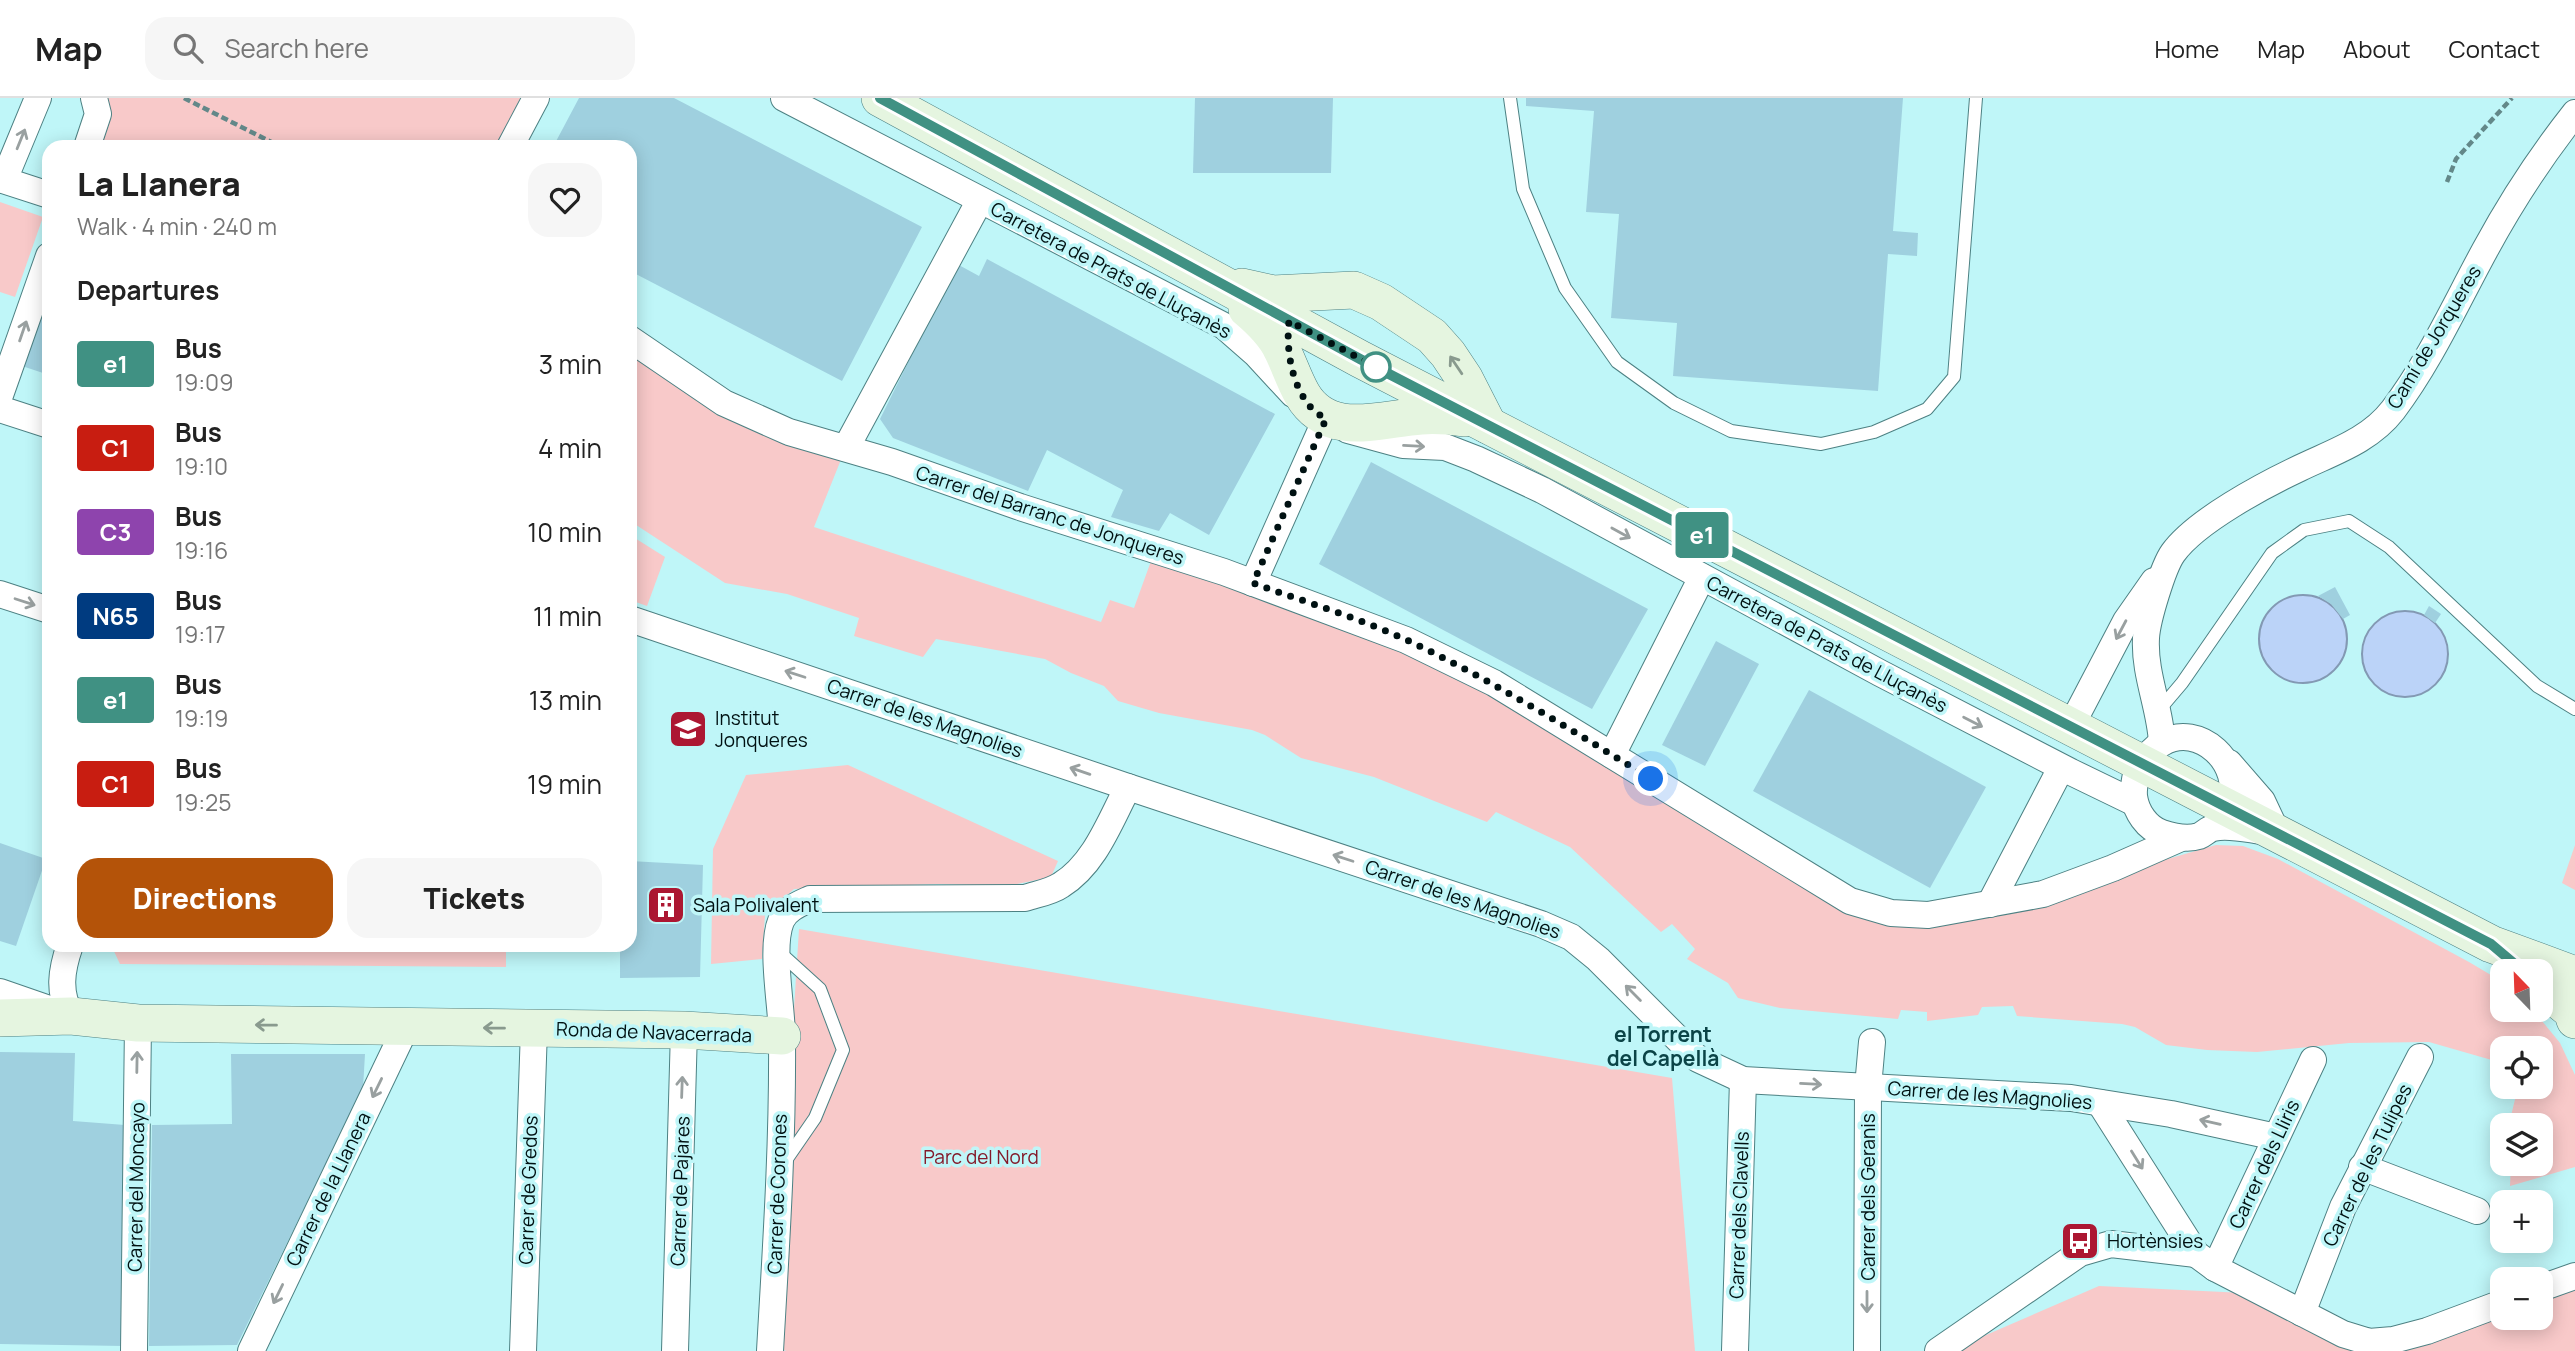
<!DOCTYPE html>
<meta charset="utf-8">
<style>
body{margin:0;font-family:Manrope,sans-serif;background:#f6f6f6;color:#222;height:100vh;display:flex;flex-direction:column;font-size:26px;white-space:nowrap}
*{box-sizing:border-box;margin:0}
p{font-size:23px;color:#767676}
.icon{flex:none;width:38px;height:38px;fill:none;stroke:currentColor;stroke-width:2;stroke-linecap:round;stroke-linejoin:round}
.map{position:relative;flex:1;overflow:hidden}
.side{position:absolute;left:42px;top:42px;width:595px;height:812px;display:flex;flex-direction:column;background:#fff;border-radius:21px;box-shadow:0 4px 18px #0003}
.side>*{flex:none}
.badge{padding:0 14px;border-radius:5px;font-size:24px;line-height:46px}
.needle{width:46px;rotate:337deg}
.controls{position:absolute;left:2490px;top:861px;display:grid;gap:14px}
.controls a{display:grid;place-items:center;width:63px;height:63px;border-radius:14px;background:#fff;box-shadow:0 4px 18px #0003;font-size:35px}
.you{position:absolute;width:35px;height:35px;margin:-18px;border:5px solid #fff;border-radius:50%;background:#1a73e8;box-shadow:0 0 0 10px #1a73e833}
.map>.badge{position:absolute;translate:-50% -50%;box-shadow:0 0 0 4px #fff}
h2{padding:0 35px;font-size:26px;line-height:63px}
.round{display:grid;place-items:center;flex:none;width:74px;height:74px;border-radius:21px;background:#f6f6f6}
.head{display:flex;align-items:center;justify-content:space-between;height:119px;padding:0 35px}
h1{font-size:33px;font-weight:800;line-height:52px}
.action{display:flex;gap:14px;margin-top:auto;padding:14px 35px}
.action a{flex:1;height:80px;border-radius:21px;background:#b45309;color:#fff;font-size:28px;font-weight:800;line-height:80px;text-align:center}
.action a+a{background:#f6f6f6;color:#222}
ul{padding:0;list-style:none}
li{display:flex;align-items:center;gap:21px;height:84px;padding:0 35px}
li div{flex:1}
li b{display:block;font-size:26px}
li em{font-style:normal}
li .badge{min-width:77px;font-weight:700;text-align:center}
header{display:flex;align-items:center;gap:42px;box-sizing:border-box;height:98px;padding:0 35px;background:#fff;border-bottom:2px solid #e0e0e0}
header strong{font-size:33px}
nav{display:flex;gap:38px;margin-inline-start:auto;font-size:24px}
.search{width:490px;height:63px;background:#f6f6f6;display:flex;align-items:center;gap:18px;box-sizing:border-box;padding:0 24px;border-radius:21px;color:#767676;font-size:26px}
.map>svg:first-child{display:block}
.green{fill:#f8c9c9}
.water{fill:#bbd3f8;stroke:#8399b3;stroke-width:2}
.building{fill:#9fd0df}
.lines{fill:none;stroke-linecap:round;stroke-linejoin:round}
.lane-casing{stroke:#4d8183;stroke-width:14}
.street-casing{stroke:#4d8183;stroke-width:28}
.secondary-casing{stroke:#4d8183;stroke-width:38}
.path{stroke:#638889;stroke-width:4.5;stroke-dasharray:7 3.5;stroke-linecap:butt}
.lane{stroke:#fff;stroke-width:12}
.street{stroke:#fff;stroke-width:26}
.secondary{stroke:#e5f5e0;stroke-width:37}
.oneway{stroke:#99a0a0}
.oneway2{stroke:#899a8e}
.line-casing{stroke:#fff;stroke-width:16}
.line{stroke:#409183;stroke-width:10}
.walk{stroke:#001112;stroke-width:7;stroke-dasharray:0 12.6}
.stop-dot{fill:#fff;stroke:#409183;stroke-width:3.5}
.labels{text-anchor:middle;stroke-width:7;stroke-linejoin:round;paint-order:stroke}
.street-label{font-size:19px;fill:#001112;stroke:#bff6f8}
.poi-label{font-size:19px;fill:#001112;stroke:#bff6f8;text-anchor:start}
.park-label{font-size:19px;fill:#841929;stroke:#bff6f8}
.neighbourhood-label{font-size:21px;font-weight:bold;fill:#0b4447;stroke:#bff6f8}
</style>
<header>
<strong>Map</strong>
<div class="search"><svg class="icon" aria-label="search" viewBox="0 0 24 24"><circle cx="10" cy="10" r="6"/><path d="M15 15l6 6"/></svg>Search here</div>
<nav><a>Home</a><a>Map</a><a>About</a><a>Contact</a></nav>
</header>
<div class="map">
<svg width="2575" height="1253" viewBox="0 0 2575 1253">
<rect width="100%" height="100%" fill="#bff6f8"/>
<g class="green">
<polygon points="102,0 522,0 496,49 105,49 96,45"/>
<polygon points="0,104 43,119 15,199 0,194"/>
<polygon points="630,255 842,359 814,429 1101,524 1110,502 1134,510 1155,452 1406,542 1891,815 2140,769 2216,747 2243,748 2278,761 2469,864 2501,883 2502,912 2533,912 2560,945 2575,977 2575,1069 2510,1088 2511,1066 2541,1066 2541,1027 2510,1027 2510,1022 2518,989 2541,989 2541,950 2502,950 2502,965 2429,944 2349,945 2257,954 2207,952 2166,947 2135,929 2122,926 2017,918 2013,908 1982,909 1978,917 1927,923 1927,914 1901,912 1898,921 1780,910 1738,900 1728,885 1687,861 1695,851 1672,826 1661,834 1570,749 1496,714 1487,724 1374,679 1301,660 1265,637 1252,632 1159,615 1118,603 1104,588 1071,575 1045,561 936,541 923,559 854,538 859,520 787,496 725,485 630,423"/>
<polygon points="630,437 665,459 647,508 630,502"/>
<polygon points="848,667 1058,763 1051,779 1007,788 938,786 794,791 765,817 762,861 711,866 713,751 746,677"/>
<polygon points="2575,747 2575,792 2562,785"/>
<polygon points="799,831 1672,980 1695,1253 787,1253 773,1250"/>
<polygon points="111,847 506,847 506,869 120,866"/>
<polygon points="2575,1177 2575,1253 1949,1253 2099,1188 2265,1196 2378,1243 2502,1201 2502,1220 2541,1220 2541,1188"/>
</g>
<g class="water">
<circle cx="2303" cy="541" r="44"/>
<circle cx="2405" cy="556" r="43"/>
</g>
<g class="building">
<polygon points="579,0 674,0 922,129 842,283 630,173 630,49 553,49"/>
<polygon points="1195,0 1333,0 1331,75 1193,75"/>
<polygon points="1526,0 1903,0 1893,133 1918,135 1917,158 1888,156 1878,293 1673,278 1677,225 1611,220 1619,116 1586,114 1594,13 1526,8"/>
<polygon points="987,161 1275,316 1209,437 1170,415 1159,433 1111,419 1123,392 1047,352 1028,393 893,340 880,321 957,166 979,178"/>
<polygon points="41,203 49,206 49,277 19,267"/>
<polygon points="1371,364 1648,511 1592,611 1319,466"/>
<polygon points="2335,489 2350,517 2343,521 2331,506 2318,498"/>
<polygon points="2429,508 2441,516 2435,525 2424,517"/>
<polygon points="1716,543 1759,566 1705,668 1662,647"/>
<polygon points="1809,592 1986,689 1930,790 1753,693"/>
<polygon points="0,745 46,761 16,848 0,843"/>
<polygon points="630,763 703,767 700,879 620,880 620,847 630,847"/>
<polygon points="0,954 75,955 73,1023 125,1027 124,1248 0,1246"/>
<polygon points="231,956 365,956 363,990 237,1247 149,1248 152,1027 232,1026"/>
</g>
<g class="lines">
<defs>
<g id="lane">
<polyline points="1510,0 1523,91 1565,190 1617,264 1674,305 1731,333 1821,346 1874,334 1927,311 1954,279 1976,0"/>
<polyline points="2165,605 2182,585 2272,455 2304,432 2349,423 2389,449 2537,588 2575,611"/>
<polyline points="777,852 820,891 843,952 815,1020 784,1065"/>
</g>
<g id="street">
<polyline points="784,0 1224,228 1256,256 1293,296"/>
<polyline points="87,49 98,16 94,0"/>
<polyline points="510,49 536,0"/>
<polyline points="0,81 49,97"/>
<polyline points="4,82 38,0"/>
<polyline points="630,241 724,305 789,334 892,364 1020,409 1224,474 1406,542 1494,585 1850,803 1891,815 1928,817 2043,796 2113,770 2181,740"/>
<polyline points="0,297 49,158"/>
<polyline points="0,311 49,327"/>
<polyline points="1348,332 1403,347 1445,349 1476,361 1542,392 1880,575 2071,674 2135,705"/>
<polyline points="846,350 980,102"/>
<polyline points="1253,485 1326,321"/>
<polyline points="0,496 49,512"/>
<polyline points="630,521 1128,689 1541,826 1571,839 1598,861 1698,961 1743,982 2071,1000 2171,1016 2276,1039"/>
<polyline points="2071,628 2126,523 2154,483"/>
<path d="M2162,644C2160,609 2144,576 2146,540C2147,522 2163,469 2173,455C2196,423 2264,387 2300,370C2333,354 2369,343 2393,312C2430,263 2456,205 2485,152C2511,104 2541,58 2575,15"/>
<polyline points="1612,657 1702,479"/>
<polyline points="2229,665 2262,703 2277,735"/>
<path d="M2214,729C2220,723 2227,715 2230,707C2245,666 2199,623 2162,645C2158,647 2154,652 2150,655C2137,667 2133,681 2134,698C2136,714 2147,730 2162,735C2174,739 2187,742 2199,738C2204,736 2208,731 2213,730C2227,726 2247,731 2261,733"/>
<polyline points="1990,806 2061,670"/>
<path d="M70,847C61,873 58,894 71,918"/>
<polyline points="0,894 52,912"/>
<polyline points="2100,1005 2196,1156 2215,1170 2343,1236 2369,1244 2393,1242 2427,1233 2502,1205"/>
<polyline points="2362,1069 2477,1113"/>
<polyline points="2215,1170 2313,962"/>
<polyline points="2541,1190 2575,1178"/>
<polyline points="2302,1215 2343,1109 2420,959"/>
<polyline points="134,1253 138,925"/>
<polyline points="251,1253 406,929"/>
<polyline points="523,1253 534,931"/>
<polyline points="675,1253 684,932"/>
<path d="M770,1253C776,1149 783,1044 782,939C782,909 770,850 781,823C786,811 799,806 810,801L1025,800C1037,796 1051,794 1061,787C1095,766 1110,723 1128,689"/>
<polyline points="1735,1253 1743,982"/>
<polyline points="1867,1253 1868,989 1872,944"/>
<polyline points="1938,1253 2080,1155 2111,1146 2196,1156"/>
</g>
<g id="secondary">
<polyline points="880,0 1360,261 2491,846 2575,877"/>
<polyline points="1242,189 1273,196 1354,192 1381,204 1432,238 1448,256 1464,280 1488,327"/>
<path d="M1247,211C1260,222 1274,235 1282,252C1289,266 1294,282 1302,296C1328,341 1379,321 1421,318C1435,317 1450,318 1464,320"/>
<polyline points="2541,888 2572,913 2575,922"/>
<polyline points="0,920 71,918 138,925 684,932 782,938"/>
</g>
</defs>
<use href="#lane" class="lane-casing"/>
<use href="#street" class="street-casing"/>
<use href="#secondary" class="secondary-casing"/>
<g class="path">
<polyline points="184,0 281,49"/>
<polyline points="2447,84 2456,61 2512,0"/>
</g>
<use href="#lane" class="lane"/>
<use href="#street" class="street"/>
<use href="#secondary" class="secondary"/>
</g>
<defs><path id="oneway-shaft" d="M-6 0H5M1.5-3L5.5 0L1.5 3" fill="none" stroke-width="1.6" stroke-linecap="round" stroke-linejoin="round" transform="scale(1.75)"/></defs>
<g class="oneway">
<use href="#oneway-shaft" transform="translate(21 41) rotate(-68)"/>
<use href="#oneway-shaft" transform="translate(23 233) rotate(-71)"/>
<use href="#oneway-shaft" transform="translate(1414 348) rotate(3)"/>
<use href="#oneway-shaft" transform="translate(1621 435) rotate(29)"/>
<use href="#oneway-shaft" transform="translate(25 504) rotate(18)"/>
<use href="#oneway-shaft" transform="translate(2121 532) rotate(118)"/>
<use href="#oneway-shaft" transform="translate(795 576) rotate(-162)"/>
<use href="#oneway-shaft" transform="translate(1973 624) rotate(27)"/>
<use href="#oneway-shaft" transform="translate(1080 673) rotate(-161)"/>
<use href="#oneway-shaft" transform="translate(1343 760) rotate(-162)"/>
<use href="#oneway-shaft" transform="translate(1633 895) rotate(-135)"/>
<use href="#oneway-shaft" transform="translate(137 964) rotate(-89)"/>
<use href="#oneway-shaft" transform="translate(1811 986) rotate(3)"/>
<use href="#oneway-shaft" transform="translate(682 989) rotate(-88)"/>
<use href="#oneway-shaft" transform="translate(377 990) rotate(116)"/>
<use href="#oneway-shaft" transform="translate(2210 1024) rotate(-167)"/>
<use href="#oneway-shaft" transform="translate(2137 1062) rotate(58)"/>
<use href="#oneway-shaft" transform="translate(278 1196) rotate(116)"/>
<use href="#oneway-shaft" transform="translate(1867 1204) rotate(90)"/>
</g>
<g class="oneway2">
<use href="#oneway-shaft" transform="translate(1456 267) rotate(-124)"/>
<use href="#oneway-shaft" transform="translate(266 927) rotate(-179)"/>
<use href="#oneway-shaft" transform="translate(494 930) rotate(-179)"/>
</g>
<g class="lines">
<defs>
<polyline id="line" points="880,0 1360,261 2491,846 2523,873"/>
</defs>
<use href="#line" class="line-casing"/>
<use href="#line" class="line"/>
<path class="walk" d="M1376,269L1289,223C1286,250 1291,285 1309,307C1313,313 1320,317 1326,321L1253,485C1305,504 1359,520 1409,543C1493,583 1572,632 1651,681"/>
</g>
<defs>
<symbol id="school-square" viewBox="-11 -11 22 22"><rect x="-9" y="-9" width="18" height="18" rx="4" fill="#ac1732" stroke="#bff6f8"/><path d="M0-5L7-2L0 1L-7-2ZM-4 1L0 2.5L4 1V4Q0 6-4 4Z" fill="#fff"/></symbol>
<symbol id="building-square" viewBox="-11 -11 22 22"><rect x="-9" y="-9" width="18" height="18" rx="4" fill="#ac1732" stroke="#bff6f8"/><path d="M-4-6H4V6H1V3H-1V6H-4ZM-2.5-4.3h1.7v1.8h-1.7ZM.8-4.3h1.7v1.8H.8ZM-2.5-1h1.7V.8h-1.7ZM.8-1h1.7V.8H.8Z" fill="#fff"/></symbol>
<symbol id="bus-square" viewBox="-11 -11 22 22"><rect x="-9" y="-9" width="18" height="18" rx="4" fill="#ac1732" stroke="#bff6f8"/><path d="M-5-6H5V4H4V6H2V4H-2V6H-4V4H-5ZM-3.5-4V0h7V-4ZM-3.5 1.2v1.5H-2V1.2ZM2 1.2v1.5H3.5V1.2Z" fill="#fff"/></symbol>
</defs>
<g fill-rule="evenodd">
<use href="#school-square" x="666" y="609" width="44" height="44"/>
<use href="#building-square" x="644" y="785" width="44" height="44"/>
<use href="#bus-square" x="2058" y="1121" width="44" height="44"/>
</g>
<circle class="stop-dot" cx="1376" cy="269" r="14"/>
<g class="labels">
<g class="street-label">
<text transform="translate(1111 172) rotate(28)" y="7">Carretera de Prats de Lluçanès</text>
<text transform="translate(2434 239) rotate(-59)" y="7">Camí de Jorqueres</text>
<text transform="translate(1050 417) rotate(18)" y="7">Carrer del Barranc de Jonqueres</text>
<text transform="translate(1827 546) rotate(28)" y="7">Carretera de Prats de Lluçanès</text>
<text transform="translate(925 620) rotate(19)" y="7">Carrer de les Magnolies</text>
<text transform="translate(1463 801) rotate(19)" y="7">Carrer de les Magnolies</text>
<text transform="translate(654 934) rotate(2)" y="7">Ronda de Navacerrada</text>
<text transform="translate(1990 997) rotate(4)" y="7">Carrer de les Magnolies</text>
<text transform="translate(2264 1066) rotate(-65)" y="7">Carrer dels Lliris</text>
<text transform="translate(2367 1067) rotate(-64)" y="7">Carrer de les Tulipes</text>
<text transform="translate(136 1089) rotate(-89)" y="7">Carrer del Moncayo</text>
<text transform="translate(328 1091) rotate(-64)" y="7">Carrer de la Llanera</text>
<text transform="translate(528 1092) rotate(-88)" y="7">Carrer de Gredos</text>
<text transform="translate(680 1093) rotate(-88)" y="7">Carrer de Pajares</text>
<text transform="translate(777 1096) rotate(-88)" y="7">Carrer de Corones</text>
<text transform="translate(1868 1099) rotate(-90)" y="7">Carrer dels Geranis</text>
<text transform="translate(1739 1117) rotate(-88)" y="7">Carrer dels Clavells</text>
</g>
<g class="poi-label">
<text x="715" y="627">Institut<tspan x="715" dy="22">Jonqueres</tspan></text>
<text x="693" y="814">Sala Polivalent</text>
<text x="2107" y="1150">Hortènsies</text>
</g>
<g class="park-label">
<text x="981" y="1066">Parc del Nord</text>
</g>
<g class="neighbourhood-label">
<text x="1663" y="944">el Torrent<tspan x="1663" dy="24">del Capellà</tspan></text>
</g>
</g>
</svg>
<div class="controls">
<a><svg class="needle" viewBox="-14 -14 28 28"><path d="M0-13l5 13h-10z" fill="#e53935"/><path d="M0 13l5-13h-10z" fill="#767676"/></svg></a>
<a><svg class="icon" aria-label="locate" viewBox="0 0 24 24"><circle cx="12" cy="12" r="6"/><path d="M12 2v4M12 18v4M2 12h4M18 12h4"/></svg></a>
<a><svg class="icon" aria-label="layers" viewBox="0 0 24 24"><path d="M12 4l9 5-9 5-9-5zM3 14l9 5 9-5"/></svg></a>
<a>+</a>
<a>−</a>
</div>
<div class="you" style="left:1651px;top:681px"></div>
<b class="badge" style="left:1702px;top:437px;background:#409183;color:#fff">e1</b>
<section class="side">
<div class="head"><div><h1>La Llanera</h1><p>Walk · 4 min · 240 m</p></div><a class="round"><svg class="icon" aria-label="heart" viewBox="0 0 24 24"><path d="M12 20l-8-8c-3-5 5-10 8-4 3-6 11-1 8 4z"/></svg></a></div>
<h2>Departures</h2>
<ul>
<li><span class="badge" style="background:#409183;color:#fff">e1</span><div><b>Bus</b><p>19:09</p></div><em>3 min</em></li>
<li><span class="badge" style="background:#c81d11;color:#fff">C1</span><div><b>Bus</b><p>19:10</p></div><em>4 min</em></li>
<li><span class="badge" style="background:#8e44ad;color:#fff">C3</span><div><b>Bus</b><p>19:16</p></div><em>10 min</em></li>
<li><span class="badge" style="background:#003b80;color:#fff">N65</span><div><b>Bus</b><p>19:17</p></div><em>11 min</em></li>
<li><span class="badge" style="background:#409183;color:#fff">e1</span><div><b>Bus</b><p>19:19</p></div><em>13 min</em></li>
<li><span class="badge" style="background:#c81d11;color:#fff">C1</span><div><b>Bus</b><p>19:25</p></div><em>19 min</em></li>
</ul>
<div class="action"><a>Directions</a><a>Tickets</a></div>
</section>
</div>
